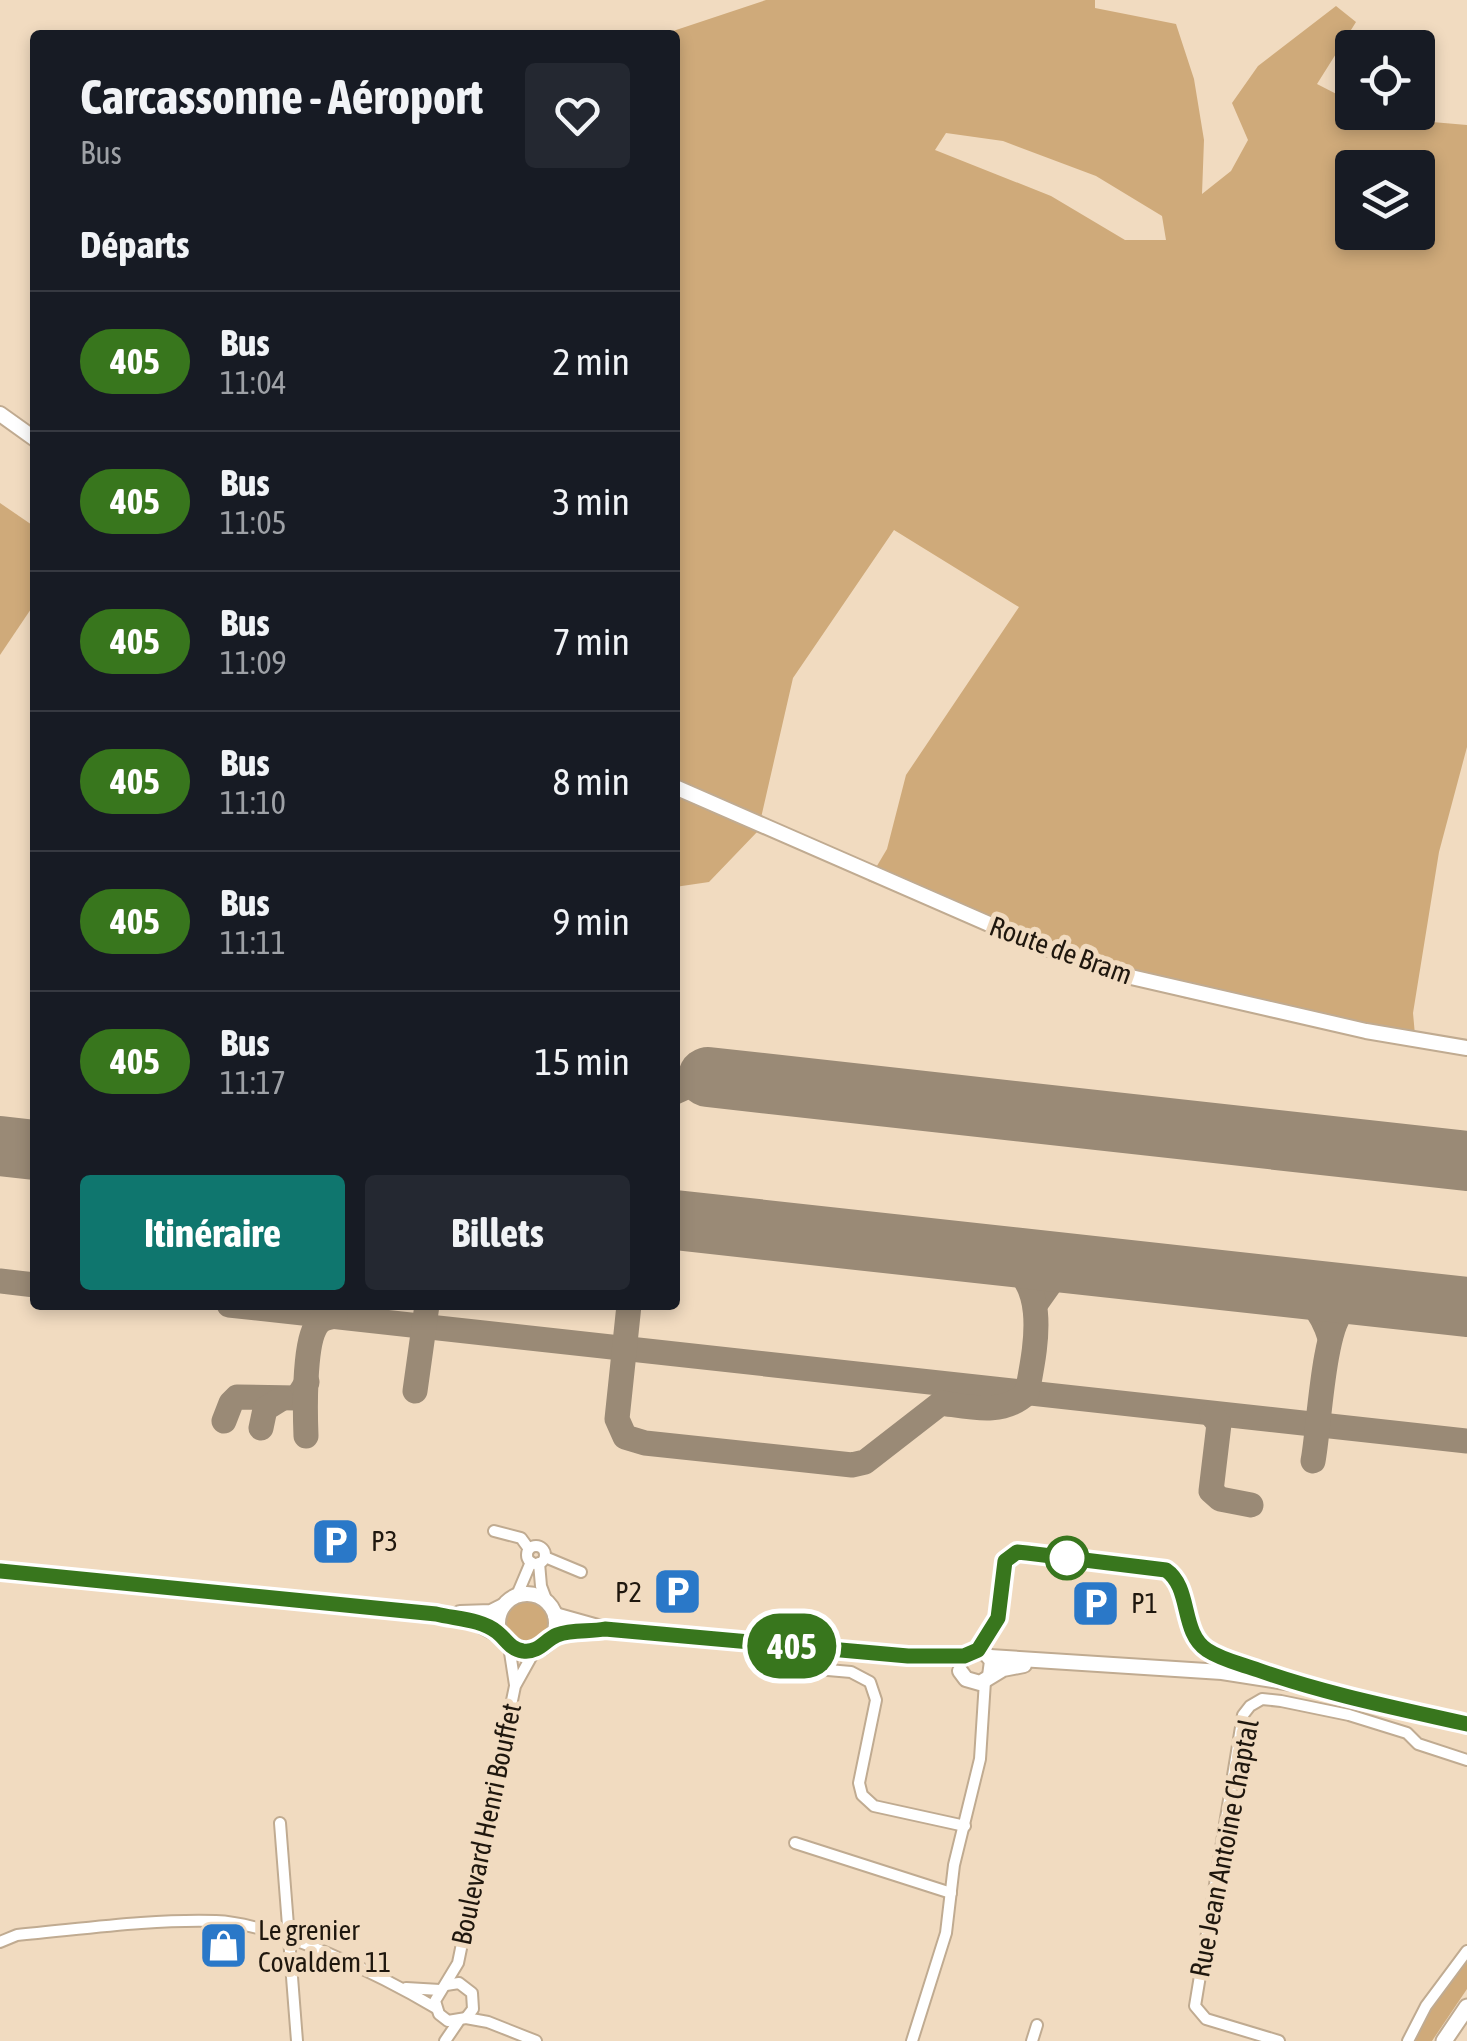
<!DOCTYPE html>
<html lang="fr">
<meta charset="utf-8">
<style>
body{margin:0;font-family:"Asap Condensed",sans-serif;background:#242831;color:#f1f3f6;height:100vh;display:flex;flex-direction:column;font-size:38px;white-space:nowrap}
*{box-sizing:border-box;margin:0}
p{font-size:32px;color:#9ea1a6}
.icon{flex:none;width:55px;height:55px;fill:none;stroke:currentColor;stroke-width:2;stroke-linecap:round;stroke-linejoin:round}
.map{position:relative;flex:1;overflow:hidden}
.side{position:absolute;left:30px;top:30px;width:650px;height:1280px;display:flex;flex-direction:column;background:#171b24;border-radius:10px;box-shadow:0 5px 15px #0003}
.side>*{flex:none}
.badge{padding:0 20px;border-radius:32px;font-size:35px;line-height:65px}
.controls{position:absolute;left:1335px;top:30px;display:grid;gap:20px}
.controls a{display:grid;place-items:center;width:100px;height:100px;border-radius:10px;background:#171b24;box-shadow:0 5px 15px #0003;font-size:50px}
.map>.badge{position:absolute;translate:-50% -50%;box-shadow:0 0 0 5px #fff}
h2{padding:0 50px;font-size:38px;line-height:90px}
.round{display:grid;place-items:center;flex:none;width:105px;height:105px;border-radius:10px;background:#242831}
.headline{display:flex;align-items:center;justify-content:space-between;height:170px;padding:0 50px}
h1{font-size:48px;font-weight:700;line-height:75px}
.button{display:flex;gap:20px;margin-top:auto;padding:20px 50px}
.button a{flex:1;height:115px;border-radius:10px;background:#0f766e;color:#fff;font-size:40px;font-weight:700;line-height:115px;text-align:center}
.button a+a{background:#242831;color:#f1f3f6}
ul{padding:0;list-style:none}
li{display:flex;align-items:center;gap:30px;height:140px;padding:0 50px;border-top:2px solid #363941}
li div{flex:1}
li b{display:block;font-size:38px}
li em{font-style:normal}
li .badge{min-width:110px;font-weight:700;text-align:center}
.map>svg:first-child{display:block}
.green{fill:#cfaa7a;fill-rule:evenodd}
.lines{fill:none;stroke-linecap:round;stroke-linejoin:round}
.taxiway{stroke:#9a8a76;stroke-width:25}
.runway{stroke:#9a8a76;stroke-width:60}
.minor-casing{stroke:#c0ab91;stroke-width:14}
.secondary-casing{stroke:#c0ab91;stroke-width:18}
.primary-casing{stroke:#c0ab91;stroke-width:19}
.minor{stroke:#fff;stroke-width:10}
.secondary{stroke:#fff;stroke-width:14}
.primary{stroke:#fff;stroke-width:15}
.line-casing{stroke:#fff;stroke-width:22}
.line{stroke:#38761d;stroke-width:15}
.stop-dot{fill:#fff;stroke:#38761d;stroke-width:5}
.labels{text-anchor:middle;stroke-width:10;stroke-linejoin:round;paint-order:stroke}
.street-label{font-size:28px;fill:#1f170e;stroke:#f1dbc0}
.poi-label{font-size:28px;fill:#1f170e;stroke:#f1dbc0;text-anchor:start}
</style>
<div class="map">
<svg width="1467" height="2041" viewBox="0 0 1467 2041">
<rect width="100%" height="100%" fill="#f1dbc0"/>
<g class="green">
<path d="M766,0H1095V8L1176,24L1194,79L1204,140L1202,194L1231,171L1248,140L1232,103L1258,66L1336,6L1356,22L1317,84L1352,102V112L1409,113V120L1467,125V747L1439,852L1413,1013L1416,1046L1183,998L868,881L887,849L906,775L1019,607L894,530L793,678L758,831L709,882L675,887V35H661ZM946,133L1003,141L1096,176L1162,216L1166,240H1125L1051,196L935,150ZM1352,168H1418V232H1352Z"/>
<polygon points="0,503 35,527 35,603 0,655"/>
<circle cx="527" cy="1622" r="22"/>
<polygon points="1467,1960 1467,1989 1432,2041 1413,2041 1430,2010"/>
</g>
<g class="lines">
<g class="taxiway">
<polyline points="675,1092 708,1077"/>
<polyline points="675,1222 682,1221"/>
<polyline points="0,1281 35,1285"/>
<path d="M1281,1286C1308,1297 1321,1308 1330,1338"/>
<polyline points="1037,1302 1054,1278 1083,1265"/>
<polyline points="229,1305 1467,1441"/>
<path d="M629,1305L617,1419L625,1437L645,1443L852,1465L865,1462L941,1403C971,1407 1003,1416 1027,1393C1036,1345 1051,1279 997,1255"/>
<polyline points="415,1391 427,1305"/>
<polyline points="1212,1415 1219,1424 1211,1491 1220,1499 1251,1505"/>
<polyline points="224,1421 231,1403 237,1397 297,1398 307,1382"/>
<polyline points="261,1428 265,1409 281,1399"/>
<path d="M306,1436C305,1412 304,1348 315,1328C319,1319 326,1318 335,1316"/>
<path d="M1313,1461C1319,1430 1323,1332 1342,1312C1352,1301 1366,1299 1379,1297"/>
</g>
<g class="runway">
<polyline points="708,1077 1467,1161"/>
<polyline points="0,1146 35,1150"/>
<polyline points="675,1220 1467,1307"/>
</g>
<defs>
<g id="minor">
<polyline points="494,1531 521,1538 529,1549"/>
<circle cx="536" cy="1555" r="9"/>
<polyline points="545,1557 581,1572"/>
<polyline points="539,1563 541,1586 547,1602"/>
<polyline points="517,1595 531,1562"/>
<polyline points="509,1646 515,1685"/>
<polyline points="535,1650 515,1686 458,1963 435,2001 439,2014 448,2021 466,2018 488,2022 536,2041"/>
<polyline points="828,1670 851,1672 870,1682 876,1700 859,1783 862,1795 874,1806 965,1826"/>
<polyline points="280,1823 297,2041"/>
<polyline points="795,1843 951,1893"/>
<path d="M0,1942L17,1935C83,1929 150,1919 216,1921C275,1923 384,1977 436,2008"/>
<polyline points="446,1985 459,1983 472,1993 473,2009 466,2018"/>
<polyline points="406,1988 440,1990"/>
<polyline points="445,2041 458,2022"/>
<polyline points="912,2041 946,1933 954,1865 980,1759 985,1681"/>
<polyline points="1032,2041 1037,2025"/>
<polyline points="1279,2041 1206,2019 1195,2006 1243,1715 1250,1706 1262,1699 1281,1701 1349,1715 1407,1733 1418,1744 1467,1760"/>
<polyline points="1408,2041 1426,2006 1467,1951"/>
</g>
<g id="secondary">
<polyline points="0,414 35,439"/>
<polyline points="675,787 1037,945 1131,977 1366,1031 1467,1048"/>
<polyline points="0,1571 436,1614 473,1621 501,1636"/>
<circle cx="527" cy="1623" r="29"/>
<polyline points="460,1613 491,1612 503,1606"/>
<polyline points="555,1615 605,1629 908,1656 964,1656 978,1650 986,1654 992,1661 990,1676"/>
<polyline points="990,1657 1222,1672 1298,1684 1467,1724"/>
<polyline points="960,1671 966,1679 980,1683 1003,1669 1024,1665"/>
</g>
<polyline id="primary" points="1444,2041 1467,2007"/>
</defs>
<use href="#minor" class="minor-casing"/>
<use href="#secondary" class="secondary-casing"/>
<use href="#primary" class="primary-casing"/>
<use href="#minor" class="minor"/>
<use href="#secondary" class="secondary"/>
<use href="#primary" class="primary"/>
</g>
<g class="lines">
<defs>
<path id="line" d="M0,1571L436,1614C456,1619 481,1619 497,1632C507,1640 510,1649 523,1651C539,1653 545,1640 557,1635C572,1629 590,1632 605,1629L908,1656H964L978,1650L998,1618L1005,1561L1017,1552L1027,1553L1166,1570C1192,1588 1180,1632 1207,1650C1222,1660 1241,1664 1258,1670C1326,1694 1396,1708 1467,1724"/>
</defs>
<use href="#line" class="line-casing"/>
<use href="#line" class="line"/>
</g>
<defs>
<symbol id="parking-square" viewBox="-11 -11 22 22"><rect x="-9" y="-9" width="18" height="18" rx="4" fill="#2a78c8" stroke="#f1dbc0"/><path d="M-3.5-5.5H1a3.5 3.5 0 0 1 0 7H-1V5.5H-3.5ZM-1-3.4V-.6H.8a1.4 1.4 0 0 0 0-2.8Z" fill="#fff"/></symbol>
<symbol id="shop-square" viewBox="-11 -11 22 22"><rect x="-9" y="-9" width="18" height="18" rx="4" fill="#2a78c8" stroke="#f1dbc0"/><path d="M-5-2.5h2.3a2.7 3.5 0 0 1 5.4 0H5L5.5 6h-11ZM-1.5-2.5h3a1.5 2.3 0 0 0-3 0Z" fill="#fff"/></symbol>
</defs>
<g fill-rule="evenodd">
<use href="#parking-square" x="308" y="1514" width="55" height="55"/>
<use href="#parking-square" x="650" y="1564" width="55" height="55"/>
<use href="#parking-square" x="1068" y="1576" width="55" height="55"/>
<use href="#shop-square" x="196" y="1918" width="55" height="55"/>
</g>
<circle class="stop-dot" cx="1067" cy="1558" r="20"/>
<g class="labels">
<g class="street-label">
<text transform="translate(1061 950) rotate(20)" y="10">Route de Bram</text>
<text transform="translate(486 1824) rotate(-78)" y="10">Boulevard Henri Bouffet</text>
<text transform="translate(1224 1848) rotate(-79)" y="10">Rue Jean Antoine Chaptal</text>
</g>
<g class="poi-label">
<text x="371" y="1551">P3</text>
<text x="642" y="1602" text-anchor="end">P2</text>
<text x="1131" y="1613">P1</text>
<text x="258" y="1940">Le grenier<tspan x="258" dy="32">Covaldem 11</tspan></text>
</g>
</g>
</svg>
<div class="controls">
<a><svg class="icon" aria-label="locate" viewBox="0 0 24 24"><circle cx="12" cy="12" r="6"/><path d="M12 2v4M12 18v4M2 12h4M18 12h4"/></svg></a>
<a><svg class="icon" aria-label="layers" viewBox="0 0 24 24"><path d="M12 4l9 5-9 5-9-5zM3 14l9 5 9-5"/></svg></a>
</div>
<b class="badge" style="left:792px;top:1646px;background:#38761d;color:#fff">405</b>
<section class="side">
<div class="headline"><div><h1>Carcassonne - Aéroport</h1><p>Bus</p></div><a class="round"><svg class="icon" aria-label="heart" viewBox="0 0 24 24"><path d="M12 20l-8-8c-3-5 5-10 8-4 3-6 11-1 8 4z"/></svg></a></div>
<h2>Départs</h2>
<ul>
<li><span class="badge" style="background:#38761d;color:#fff">405</span><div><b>Bus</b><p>11:04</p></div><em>2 min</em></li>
<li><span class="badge" style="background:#38761d;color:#fff">405</span><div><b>Bus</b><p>11:05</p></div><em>3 min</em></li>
<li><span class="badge" style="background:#38761d;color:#fff">405</span><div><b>Bus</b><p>11:09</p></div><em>7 min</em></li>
<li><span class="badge" style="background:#38761d;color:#fff">405</span><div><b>Bus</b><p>11:10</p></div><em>8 min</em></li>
<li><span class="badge" style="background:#38761d;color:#fff">405</span><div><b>Bus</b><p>11:11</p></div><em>9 min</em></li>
<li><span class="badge" style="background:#38761d;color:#fff">405</span><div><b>Bus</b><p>11:17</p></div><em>15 min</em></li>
</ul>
<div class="button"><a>Itinéraire</a><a>Billets</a></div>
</section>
</div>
